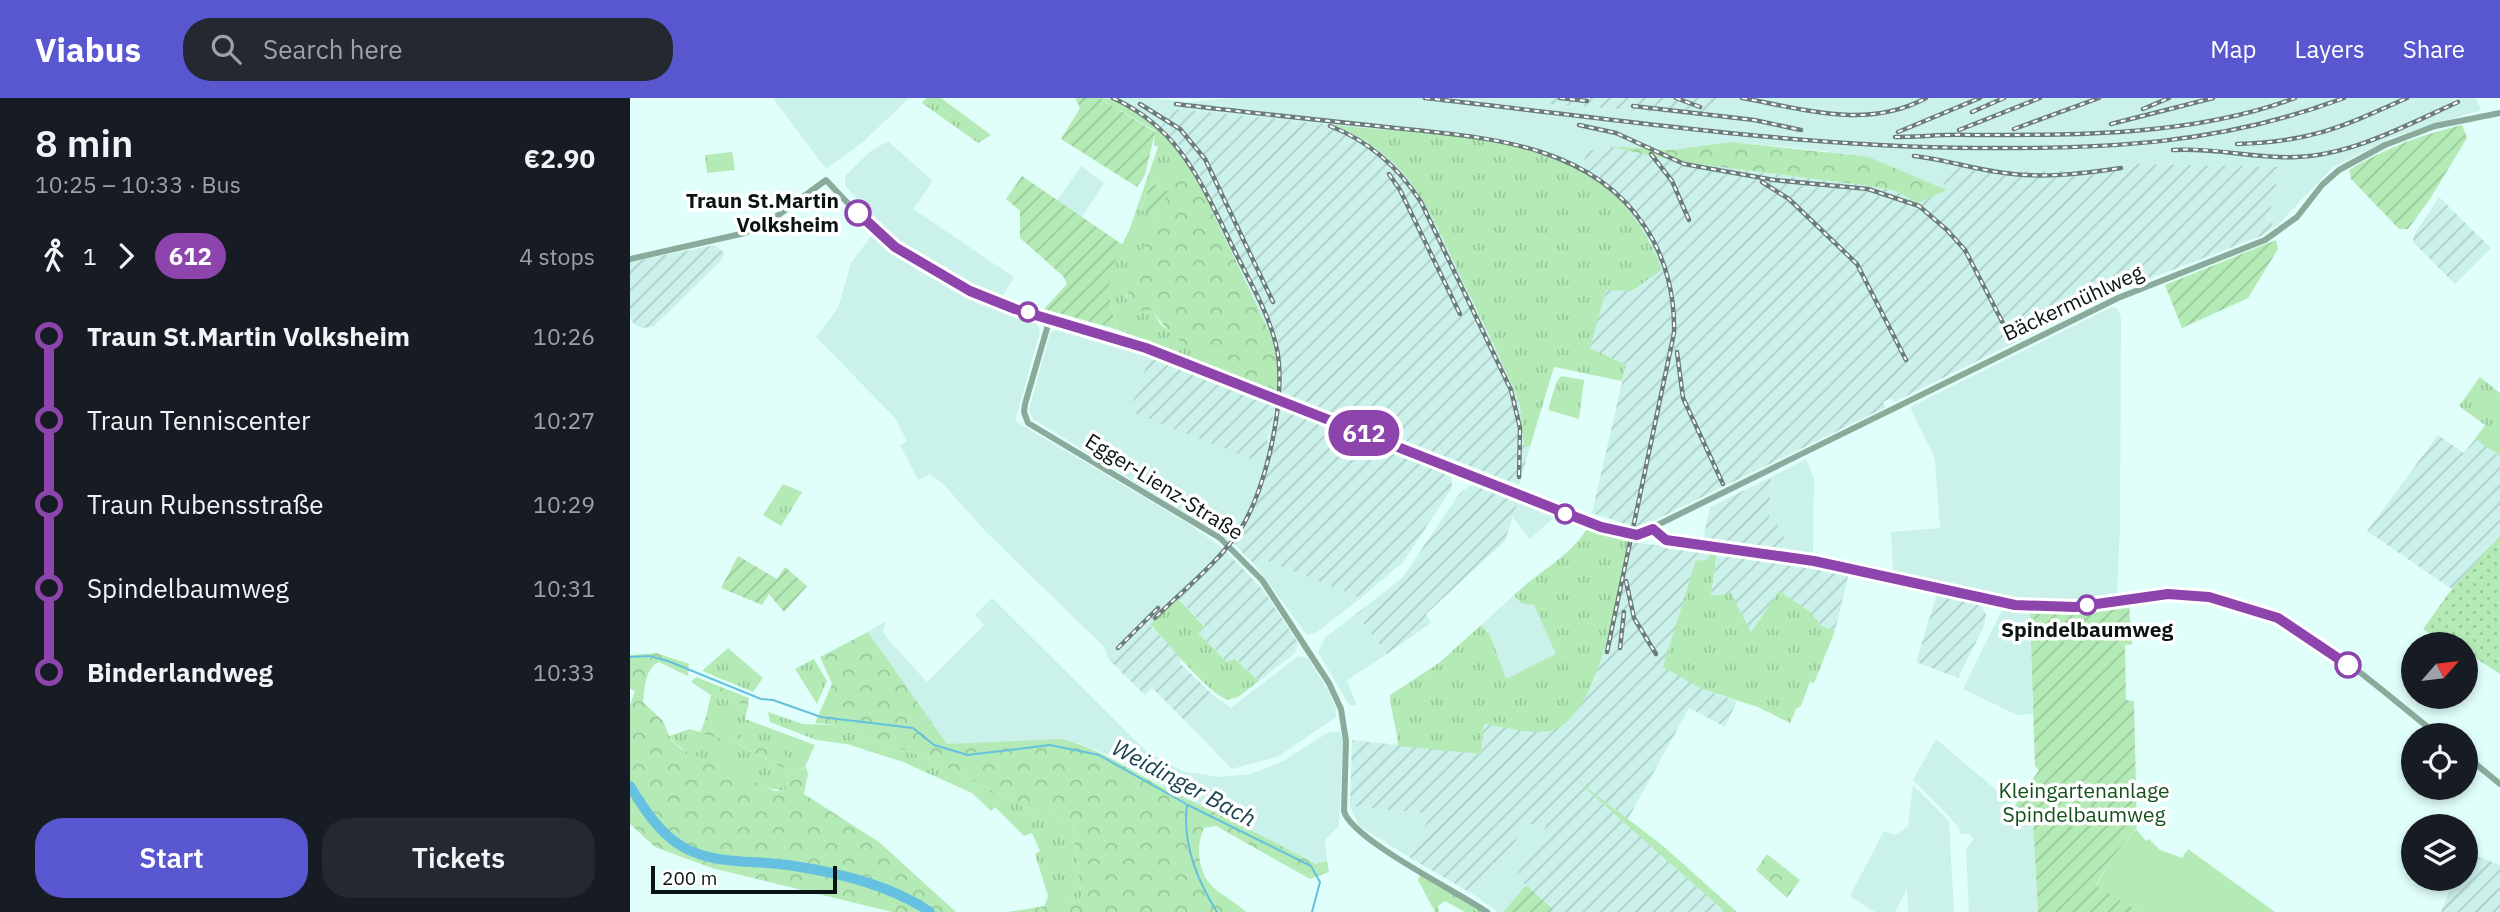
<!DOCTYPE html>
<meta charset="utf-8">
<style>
body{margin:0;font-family:"IBM Plex Sans",sans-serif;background:#242831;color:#f1f3f6;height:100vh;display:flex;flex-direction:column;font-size:26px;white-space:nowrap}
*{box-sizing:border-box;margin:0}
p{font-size:23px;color:#9ea1a6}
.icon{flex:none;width:38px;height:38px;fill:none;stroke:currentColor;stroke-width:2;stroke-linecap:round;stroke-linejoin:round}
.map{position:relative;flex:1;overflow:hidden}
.side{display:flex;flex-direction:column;background:#171b24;width:630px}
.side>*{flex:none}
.badge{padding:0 14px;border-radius:23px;font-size:24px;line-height:46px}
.needle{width:46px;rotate:62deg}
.controls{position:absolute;left:1771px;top:534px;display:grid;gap:14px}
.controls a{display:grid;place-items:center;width:77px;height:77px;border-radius:50%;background:#171b24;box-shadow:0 4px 10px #0003;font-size:35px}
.scale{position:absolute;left:21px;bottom:18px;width:186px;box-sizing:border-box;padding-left:7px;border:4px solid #0a1412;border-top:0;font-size:19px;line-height:24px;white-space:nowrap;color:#0a1412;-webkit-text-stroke:5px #fff;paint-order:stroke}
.map>.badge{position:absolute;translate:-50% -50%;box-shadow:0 0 0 4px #fff}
.legs{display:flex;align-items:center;gap:10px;height:77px;padding:0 35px;font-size:23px}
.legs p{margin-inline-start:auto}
.overview{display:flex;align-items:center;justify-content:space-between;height:119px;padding:0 35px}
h1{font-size:38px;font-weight:600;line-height:52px}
.button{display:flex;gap:14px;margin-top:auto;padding:14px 35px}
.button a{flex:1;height:80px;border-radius:28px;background:#5857cf;color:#fff;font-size:28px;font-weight:600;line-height:80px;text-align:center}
.button a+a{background:#242831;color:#f1f3f6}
ul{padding:0 35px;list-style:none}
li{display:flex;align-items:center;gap:24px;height:84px;font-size:26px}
li i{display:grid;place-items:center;width:10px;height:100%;margin:0 9px;background:currentColor}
li i::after{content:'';width:18px;height:18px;margin:-9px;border:5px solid;border-radius:50%;background:#171b24}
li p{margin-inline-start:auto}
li:first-child i{background:linear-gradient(#0000 50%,currentColor 0)}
li:last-child i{background:linear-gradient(currentColor 50%,#0000 0)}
header{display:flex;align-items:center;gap:42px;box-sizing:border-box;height:98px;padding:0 35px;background:#5857cf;color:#fff}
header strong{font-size:33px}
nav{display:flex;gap:38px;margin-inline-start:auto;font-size:24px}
.search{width:490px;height:63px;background:#242831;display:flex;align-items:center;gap:18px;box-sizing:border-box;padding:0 24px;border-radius:28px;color:#9ea1a6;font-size:26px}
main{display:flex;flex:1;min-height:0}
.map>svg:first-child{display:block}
.built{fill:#cbf1eb}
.industrial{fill:url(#industrial-furrows)}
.grass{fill:url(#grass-tufts)}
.forest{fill:url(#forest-crowns)}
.park{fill:url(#park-dots)}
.garden{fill:url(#garden-furrows)}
.pitch{fill:#b3eab5}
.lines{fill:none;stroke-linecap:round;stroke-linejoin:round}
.stream{stroke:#65c1df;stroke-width:2}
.river{stroke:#65c1df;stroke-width:10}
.minor{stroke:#8aab9b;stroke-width:6}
.rail-casing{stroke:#6a7d7a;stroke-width:4.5}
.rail{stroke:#fff;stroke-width:2;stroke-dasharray:5;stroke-linecap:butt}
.line-1-casing{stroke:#fff;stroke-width:16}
.line-1{stroke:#8e44ad;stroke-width:10}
.stop-1-dot{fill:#fff;stroke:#8e44ad;stroke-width:3.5}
.labels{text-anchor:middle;stroke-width:7;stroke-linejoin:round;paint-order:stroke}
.stop-label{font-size:21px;font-weight:bold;fill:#0a1412;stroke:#fff;text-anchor:end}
.street-label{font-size:21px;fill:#0a1412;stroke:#fff}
.park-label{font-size:21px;fill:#144f1c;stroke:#fff}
.water-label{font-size:23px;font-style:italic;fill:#19424f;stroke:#fff}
</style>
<header>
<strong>Viabus</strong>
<div class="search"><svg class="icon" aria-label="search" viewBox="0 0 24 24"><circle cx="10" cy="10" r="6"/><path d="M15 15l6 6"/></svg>Search here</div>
<nav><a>Map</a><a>Layers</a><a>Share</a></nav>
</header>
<main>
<section class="side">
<div class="overview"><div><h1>8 min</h1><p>10:25 – 10:33 · Bus</p></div><b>€2.90</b></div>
<div class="legs"><svg class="icon" aria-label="walk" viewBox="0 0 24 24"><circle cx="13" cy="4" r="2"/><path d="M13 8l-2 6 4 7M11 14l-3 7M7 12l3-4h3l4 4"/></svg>1<svg class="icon" aria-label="forward" viewBox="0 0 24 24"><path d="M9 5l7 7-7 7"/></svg><b class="badge" style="background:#8e44ad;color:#fff">612</b><p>4 stops</p></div>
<ul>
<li><i style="color:#8e44ad"></i><b>Traun St.Martin Volksheim</b><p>10:26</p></li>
<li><i style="color:#8e44ad"></i><span>Traun Tenniscenter</span><p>10:27</p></li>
<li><i style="color:#8e44ad"></i><span>Traun Rubensstraße</span><p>10:29</p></li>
<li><i style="color:#8e44ad"></i><span>Spindelbaumweg</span><p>10:31</p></li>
<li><i style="color:#8e44ad"></i><b>Binderlandweg</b><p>10:33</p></li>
</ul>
<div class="button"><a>Start</a><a>Tickets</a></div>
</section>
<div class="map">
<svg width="1870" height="814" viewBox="0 0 1870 814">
<defs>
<pattern id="industrial-furrows" width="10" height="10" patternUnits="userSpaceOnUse" patternTransform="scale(1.75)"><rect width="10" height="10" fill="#cbf1eb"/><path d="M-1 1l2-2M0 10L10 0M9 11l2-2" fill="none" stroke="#adcec8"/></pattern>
<pattern id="grass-tufts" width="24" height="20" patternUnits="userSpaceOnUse" patternTransform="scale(1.75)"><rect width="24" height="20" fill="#b3eab5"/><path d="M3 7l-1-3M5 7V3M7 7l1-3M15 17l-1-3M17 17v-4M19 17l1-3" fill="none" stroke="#99c89b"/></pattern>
<pattern id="forest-crowns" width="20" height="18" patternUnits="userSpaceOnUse" patternTransform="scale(1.75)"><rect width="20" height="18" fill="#b3eab5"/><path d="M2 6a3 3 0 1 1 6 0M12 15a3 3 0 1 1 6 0" fill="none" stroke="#99c89b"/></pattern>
<pattern id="park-dots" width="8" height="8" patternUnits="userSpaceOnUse" patternTransform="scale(1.75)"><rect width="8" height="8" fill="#b3eab5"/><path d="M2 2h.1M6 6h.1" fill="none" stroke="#99c89b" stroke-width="1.8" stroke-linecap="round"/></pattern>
<pattern id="garden-furrows" width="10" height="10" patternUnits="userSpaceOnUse" patternTransform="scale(1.75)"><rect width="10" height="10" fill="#b3eab5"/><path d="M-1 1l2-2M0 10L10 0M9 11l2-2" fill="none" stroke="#99c89b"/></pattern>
</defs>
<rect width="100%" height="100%" fill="#e1fffa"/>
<g class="built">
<polygon points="143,0 279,0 234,43 196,71"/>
<polygon points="477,0 521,0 557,4 601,0 912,0 911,5 1081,19 1087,0 1846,0 1851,12 1763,39 1702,70 1648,127 1638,125 1650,69 1508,66 1456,72 1393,73 1358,71 1318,61 1317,92 1239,59 1198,56 1198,53 1101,44 1041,52 977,48 976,54 957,51 951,72 894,53 826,40 546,11 532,29 546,42 570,77 640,223 652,261 653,295 649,294 648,262 641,238 561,72 523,27"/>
<polygon points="258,43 303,83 283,111 384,179 372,199 319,175 271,146 215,88 215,78 242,52"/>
<polygon points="451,68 474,85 451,120 427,103"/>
<polygon points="241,138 323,191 406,223 410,233 385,323 559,426 595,452 520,526 517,524 479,562 474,549 355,433 315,388 300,376 288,382 270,347 277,343 265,320 186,239 208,210 221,165"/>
<polygon points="1482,209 1488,211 1491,221 1490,430 1487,498 1435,503 1381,501 1263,473 1261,434 1310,430 1305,361 1280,309"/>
<polygon points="432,229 521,256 499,313 638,344 646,306 654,309 625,406 603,445 403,321 399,312 420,235"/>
<polygon points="1176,361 1184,380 1183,457 1157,452 1158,445 1139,420 1141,379"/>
<polygon points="888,403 926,418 900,441 883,420"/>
<polygon points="635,462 731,500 687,534 677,537 626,468"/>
<polygon points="884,497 892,506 904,507 927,556 876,582 860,537 851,527"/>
<polygon points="362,500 515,652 552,673 590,679 621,676 653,663 699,634 709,634 713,641 709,728 695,742 697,763 687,766 540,693 486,660 448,645 317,646 238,534 256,523 253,533 257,540 297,584 354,527 345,517"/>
<polygon points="1377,512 1400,514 1403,616 1387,617 1333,591 1371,514"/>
<polygon points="726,516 757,556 717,582 727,608 719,607 688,554 695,540"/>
<polygon points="668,558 678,560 699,594 706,611 706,619 649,658 602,671 557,625 584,598 601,610"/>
<polygon points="1306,641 1403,723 1408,814 1339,814 1336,751 1344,741 1339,736 1331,736 1328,728 1283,682"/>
<polygon points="1283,687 1319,723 1324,814 1278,814 1277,791 1265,814 1245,814 1220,798 1254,733 1265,737 1278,728"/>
<polygon points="720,708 801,716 779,759 729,728"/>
<polygon points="895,725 916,727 886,778 896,787 873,814 868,814 844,797 863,765 873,765"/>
</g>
<g class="industrial">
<polygon points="912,0 1087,0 1082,19 911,5"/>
<polygon points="546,11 703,27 744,47 767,66 800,113 883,289 890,308 894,348 900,349 889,387 653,295 651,261 640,223 570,77 546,42 531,29"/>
<polygon points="977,48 1045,63 1240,88 1266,93 1288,105 1317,92 1318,88 1310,84 1318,61 1358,71 1393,73 1456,72 1508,66 1650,69 1638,124 1648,127 1631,138 1493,191 1264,304 1261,300 1253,304 1256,309 1009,430 962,415 996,267 960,250 976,191 1021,145 991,104 951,72 957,51 976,54"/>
<polygon points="1809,99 1861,150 1825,186 1783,144 1784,137"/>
<polygon points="85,147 94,155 91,163 23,229 11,230 4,226 0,219 0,164"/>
<polygon points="521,256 646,306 632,365 499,313"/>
<polygon points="654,309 821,378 822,390 773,464 731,500 635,462 626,468 603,445 625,406"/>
<polygon points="1808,337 1834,355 1845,341 1870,358 1870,438 1823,492 1737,433"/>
<polygon points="1141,379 1139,420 1144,421 1158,446 1157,452 1073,441 1080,409"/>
<polygon points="843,386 888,403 875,443 796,516 801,525 757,556 726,516 772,480 830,395"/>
<polygon points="998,444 1081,453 1078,464 1066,462 1061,488 1072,591 1107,603 1095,629 1059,610 998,721 958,691 1095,814 920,814 922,810 886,778 916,728 895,725 873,766 863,765 844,797 779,759 801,716 720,708 722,642 851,656 854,626 917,633 965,582"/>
<polygon points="595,452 633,492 668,545 665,555 629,583 606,561 597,564 568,535 575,528 547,500"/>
<polygon points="1087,454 1219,475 1205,533 1191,528 1182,515 1149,494 1121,534 1081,498"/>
<polygon points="1307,495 1350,506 1356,516 1354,528 1328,580 1286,564"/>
<polygon points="517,524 553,560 549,564 584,598 557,625 522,590 515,597 479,562"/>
<polygon points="1836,754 1870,767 1870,814 1811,814 1824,781 1836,780"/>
</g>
<g class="grass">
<polygon points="296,0 311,0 361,37 348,45 292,5"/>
<path d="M470,0C500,0 534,36 551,57L539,94L521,84L511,111L527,116L496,200L523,212L530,226L563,252L649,294L486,231L477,186L479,174L500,130L528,49L524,47L525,33Z"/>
<path d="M703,27C780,35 878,36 949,71C989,91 1016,131 1032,171L1002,193L976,192L960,250L996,267L992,283L924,269L900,349L894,348L890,308L883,289C866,251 848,214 830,177C799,110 777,55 703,27Z"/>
<polygon points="102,54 105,72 77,75 75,57"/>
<polygon points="931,278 954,282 949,321 918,312 926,285"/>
<polygon points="1850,279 1870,295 1870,358 1845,341 1855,327 1829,308"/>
<polygon points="153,386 172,394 151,428 133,417"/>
<path d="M957,431L998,444C988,488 971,623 919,633C900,637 873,628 854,626L851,656L768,648C767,629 761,616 760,597L809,565L851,527L860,537L876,581L926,556L904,507L892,506L884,497C909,473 938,460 957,431Z"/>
<polygon points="1081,453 1087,454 1081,498 1101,495 1121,534 1149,493 1182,515 1191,528 1205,533 1184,585 1180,584 1171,608 1166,611 1160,625 1128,609 1072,591 1033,569 1066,462 1078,463"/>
<path d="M547,500L575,529L568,535L597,564L605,561L629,583L608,599L598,602C576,594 539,545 520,526Z"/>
<polygon points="98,550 133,580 123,594 72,573"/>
<polygon points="184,561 197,583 187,606 165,571"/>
<path d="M81,597L118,608L115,621L185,647L175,669L159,677L156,692C137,695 46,655 39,638L60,631L106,645L152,670L113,641L75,622Z"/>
<polygon points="138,614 173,626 208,627 221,635 295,659 393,708 442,723 452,802 414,809 418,798 405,756 410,753 402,735 394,738 365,709 361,713 342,695 273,664 217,646 186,642 140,624"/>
<polygon points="790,776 852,814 835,814 815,803 808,808 809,814 805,814 788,782"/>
</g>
<g class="forest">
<polygon points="1101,44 1239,59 1317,92 1288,105 1266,93 1240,88 1045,63 977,48 1041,52"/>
<path d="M551,57L576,100L641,238L648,262L649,294C606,273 547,256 523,212L495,215L499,186Z"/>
<path d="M238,534L317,646L431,641C476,652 503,675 542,694C591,717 639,741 686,766L697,763L699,774L680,781L586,728L574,730C565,748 568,777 585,791C595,799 607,805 616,814H378L452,802L442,723L393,708L295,659L221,635L208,627L185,625L202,586L190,559Z"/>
<path d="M27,555L59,566L58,578L29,564C15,570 15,590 13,604L33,623L41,642L51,651L145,693L156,692L159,677L176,669L178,676L174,696L249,744L326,814H262L82,770L25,749L0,726V607L5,593L0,591V557Z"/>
<polygon points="66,579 119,600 118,608 81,597 61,584"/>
<polygon points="75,622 156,657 161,665 152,670 106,645 70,635"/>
<polygon points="944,680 1032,747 1107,814 1095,814"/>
<polygon points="1137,756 1170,782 1157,800 1126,772"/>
</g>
<polygon class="park" points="1870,438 1870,576 1836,554 1836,546 1814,546 1793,531 1821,492"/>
<g class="garden">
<polygon points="445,0 470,0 525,34 515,77 507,89 431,41 450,10"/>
<path d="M1832,27L1837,40L1800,101L1778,131H1769L1721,81L1719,72C1753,51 1793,36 1832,27Z"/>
<path d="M392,78L493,147C473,185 478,191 486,231L414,211L437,186L433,178L390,140V113L376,101Z"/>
<polygon points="521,84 539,94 527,116 511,112"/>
<polygon points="1646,142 1648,151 1618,200 1552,230 1535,187"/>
<polygon points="108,458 147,481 155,469 177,488 154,514 139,496 132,507 91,490"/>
<polygon points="1499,507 1502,546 1495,547 1496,602 1504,603 1507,729 1483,759 1466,787 1510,814 1408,814 1403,723 1385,707 1409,672 1405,668 1400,514 1453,513"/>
<polygon points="896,787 923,811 920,814 873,814"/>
</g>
<polygon class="pitch" points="1506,731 1516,743 1519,741 1530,752 1552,760 1558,751 1645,814 1510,814 1466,788 1483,759"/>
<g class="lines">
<g class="stream">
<polyline points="0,559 19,558 38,563 131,601 143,602 191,619 283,630 304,647 338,657 420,647 469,657 558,707 681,768 690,784 682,814"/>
<path d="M557,708C552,746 567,782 587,814"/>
</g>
<path class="river" d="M0,688C14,711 29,735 53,749C85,767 122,762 158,767C206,774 261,787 300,814"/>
<g class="minor">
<polyline points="0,161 115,135 147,118 196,82 243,132 265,149 340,193 385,211 516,250 956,424 1007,437 1488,200 1635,142 1667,119 1692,87 1709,72 1755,47 1805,28 1870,15"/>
<path d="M420,220L395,306L394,314L398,325L590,440L632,482L699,585L711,611L716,643L714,713C721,741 828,794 857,814"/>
<path d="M1023,431L1036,442C1094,451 1152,455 1209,467C1267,480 1326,500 1385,507C1438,513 1486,499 1538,496C1646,490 1729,576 1808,637"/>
<polyline points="1836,658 1870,686"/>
</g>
<defs>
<g id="rail">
<path d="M483,0C546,29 567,76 596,135C612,171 637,209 646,247C658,294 637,391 610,432C588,465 553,492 525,520"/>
<path d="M795,0C979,20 1163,49 1349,50C1479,51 1591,46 1714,0"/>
<polyline points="930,0 957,3"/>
<polyline points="1046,0 1070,9"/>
<path d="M1112,0C1174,11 1237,32 1296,0"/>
<polyline points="510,6 550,31 575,61 643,204"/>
<path d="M546,6C613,14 680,21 747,28C842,39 957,40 1015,129C1036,160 1045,198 1044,235L977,554"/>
<polyline points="1003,8 1124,22 1171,32"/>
<polyline points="1513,11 1539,0"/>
<polyline points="1342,14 1374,0"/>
<polyline points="1481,26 1583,0"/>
<polyline points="949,27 986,35 1054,66 1144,82 1238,91 1289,108 1317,132 1335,152 1376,231"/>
<path d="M700,28C739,43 769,70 791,104L881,292L890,330L889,379"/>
<polyline points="1384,31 1469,0"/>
<polyline points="1329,32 1410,0"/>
<polyline points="1268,34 1350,0"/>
<path d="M1265,39C1290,39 1314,36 1339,37C1447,37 1563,38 1665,0"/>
<path d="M1607,46C1681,44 1712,29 1777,0"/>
<path d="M1543,52C1585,49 1625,61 1666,59C1722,57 1777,27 1828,4"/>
<polyline points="1021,56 1042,83 1059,122"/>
<path d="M1284,58C1312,61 1340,70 1368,74C1408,81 1451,76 1491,70"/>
<polyline points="759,76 770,92 830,216"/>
<polyline points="1132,84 1159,101 1227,166 1276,262"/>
<polyline points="1047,254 1053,300 1093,386"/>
<polyline points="996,483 1004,520 1026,556"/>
<polyline points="488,550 528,510"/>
<polyline points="990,550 994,514"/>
</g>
</defs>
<use href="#rail" class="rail-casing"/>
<use href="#rail" class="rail"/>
</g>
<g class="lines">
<defs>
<polyline id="line-1" points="228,115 265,149 340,193 385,211 516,250 971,429 1007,437 1023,431 1036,442 1184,463 1385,507 1445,509 1538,496 1579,499 1648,520 1718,567"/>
</defs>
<use href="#line-1" class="line-1-casing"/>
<use href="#line-1" class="line-1"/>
</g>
<g class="stop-1-dot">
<circle cx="228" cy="115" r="12"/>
<circle cx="398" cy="214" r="9"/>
<circle cx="935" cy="416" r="9"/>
<circle cx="1457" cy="507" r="9"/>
<circle cx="1718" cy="567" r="12"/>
</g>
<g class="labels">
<g class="stop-label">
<text x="209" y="110">Traun St.Martin<tspan x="209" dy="24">Volksheim</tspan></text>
<text x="1457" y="539" text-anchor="middle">Spindelbaumweg</text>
</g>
<g class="street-label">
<text transform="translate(1443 205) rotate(-25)" y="7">Bäckermühlweg</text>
<text transform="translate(534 389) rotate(32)" y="7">Egger-Lienz-Straße</text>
</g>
<g class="park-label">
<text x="1454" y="700">Kleingartenanlage<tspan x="1454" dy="24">Spindelbaumweg</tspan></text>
</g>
<g class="water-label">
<text transform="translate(554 685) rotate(28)" y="8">Weidinger Bach</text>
</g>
</g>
</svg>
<div class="controls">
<a><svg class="needle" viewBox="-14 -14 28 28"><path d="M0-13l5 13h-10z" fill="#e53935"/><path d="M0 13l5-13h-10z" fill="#9ea1a6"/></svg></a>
<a><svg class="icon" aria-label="locate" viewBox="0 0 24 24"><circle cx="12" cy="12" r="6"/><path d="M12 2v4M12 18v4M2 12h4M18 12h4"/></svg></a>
<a><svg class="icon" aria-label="layers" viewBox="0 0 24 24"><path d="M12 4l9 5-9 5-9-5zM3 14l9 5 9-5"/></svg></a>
</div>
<div class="scale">200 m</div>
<b class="badge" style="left:734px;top:335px;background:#8e44ad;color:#fff">612</b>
</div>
</main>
